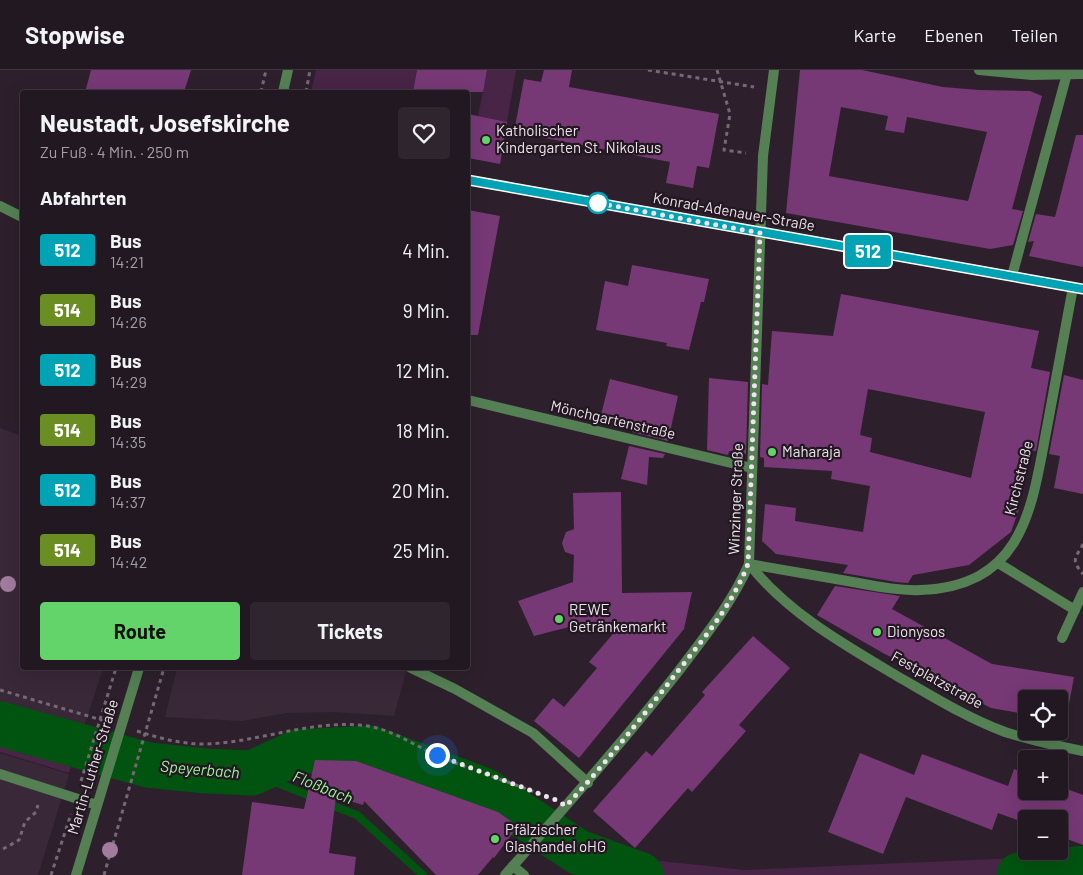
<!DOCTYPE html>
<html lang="de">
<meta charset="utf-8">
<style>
body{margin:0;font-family:Barlow,sans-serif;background:#2e252e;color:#f1f3f6;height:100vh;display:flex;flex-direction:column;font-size:19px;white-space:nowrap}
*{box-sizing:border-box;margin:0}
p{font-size:16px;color:#a2a0a5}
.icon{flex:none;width:28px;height:28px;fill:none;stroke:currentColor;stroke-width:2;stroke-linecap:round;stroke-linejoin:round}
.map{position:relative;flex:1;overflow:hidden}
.side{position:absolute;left:20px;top:20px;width:450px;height:580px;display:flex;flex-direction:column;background:#221821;border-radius:5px;box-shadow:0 5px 20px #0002,0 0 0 1px #3f373f}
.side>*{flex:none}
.badge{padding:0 10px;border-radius:4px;font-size:18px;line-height:32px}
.fabs{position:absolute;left:1018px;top:620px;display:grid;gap:10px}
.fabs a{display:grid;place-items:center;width:50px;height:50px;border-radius:5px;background:#221821;box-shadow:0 5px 20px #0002,0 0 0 1px #3f373f;font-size:25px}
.you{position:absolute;width:25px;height:25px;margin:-12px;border:4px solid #fff;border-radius:50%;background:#1a73e8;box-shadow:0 0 0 8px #1a73e833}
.map>.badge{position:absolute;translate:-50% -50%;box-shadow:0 0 0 2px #fff}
h2{padding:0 20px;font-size:19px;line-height:45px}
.round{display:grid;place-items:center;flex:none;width:52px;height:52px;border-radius:5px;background:#2e252e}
.headline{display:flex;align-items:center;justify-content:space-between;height:85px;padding:0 20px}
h1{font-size:24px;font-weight:700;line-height:38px}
.primary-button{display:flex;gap:10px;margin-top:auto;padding:10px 20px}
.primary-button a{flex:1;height:58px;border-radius:5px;background:#63d469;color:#111;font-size:20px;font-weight:700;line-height:58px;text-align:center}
.primary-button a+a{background:#2e252e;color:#f1f3f6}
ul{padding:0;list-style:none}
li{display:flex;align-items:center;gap:15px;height:60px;padding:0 20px}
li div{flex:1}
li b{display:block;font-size:19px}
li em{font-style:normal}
li .badge{min-width:55px;font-weight:700;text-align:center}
header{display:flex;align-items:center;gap:30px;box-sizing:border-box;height:70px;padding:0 25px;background:#221821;border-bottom:1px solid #3f373f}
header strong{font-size:24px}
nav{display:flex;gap:28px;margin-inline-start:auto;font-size:18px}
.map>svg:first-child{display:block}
.built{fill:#392838}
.green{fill:#482447}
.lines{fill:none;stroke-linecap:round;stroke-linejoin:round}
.stream{stroke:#015310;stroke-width:8}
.river{stroke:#015310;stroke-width:45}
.building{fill:#773876;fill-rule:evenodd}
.path{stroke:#756974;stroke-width:3;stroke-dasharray:4 4;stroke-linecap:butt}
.service{stroke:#548054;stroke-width:10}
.minor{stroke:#548054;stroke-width:10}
.tertiary{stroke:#548054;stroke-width:10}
.tree{fill:#a07c9e}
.line-casing{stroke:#fff;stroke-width:11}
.line{stroke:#00a3b4;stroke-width:8}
.walk{stroke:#ede4ec;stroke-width:5;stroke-dasharray:0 9}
.poi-dot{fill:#63d469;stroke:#231722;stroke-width:2}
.stop-dot{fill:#fff;stroke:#00a3b4;stroke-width:2.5}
.labels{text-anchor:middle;stroke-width:4.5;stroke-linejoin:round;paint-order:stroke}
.poi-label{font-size:15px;fill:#ede4ec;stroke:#231722;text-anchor:start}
.street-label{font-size:15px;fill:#ede4ec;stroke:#231722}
.water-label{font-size:16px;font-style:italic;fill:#9bf89c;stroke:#231722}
</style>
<header>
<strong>Stopwise</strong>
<nav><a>Karte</a><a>Ebenen</a><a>Teilen</a></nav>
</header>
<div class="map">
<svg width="1083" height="805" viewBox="0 0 1083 805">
<rect width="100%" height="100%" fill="#2d202c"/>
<g class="built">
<polygon points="0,358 22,366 22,598 103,598 84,656 0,631"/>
<polygon points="177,598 407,598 394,646 335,642 287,643 242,651 165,647"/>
<polygon points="0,683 69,704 38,805 0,805"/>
</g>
<g class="green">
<polygon points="316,0 417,0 413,22 311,22"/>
<polygon points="482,0 516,0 507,52 478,46 487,1"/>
<polygon points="0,631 84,656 69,703 0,682"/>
<polygon points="581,760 651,790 745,800 1083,785 1083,805 656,805 575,772"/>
</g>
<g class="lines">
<g class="stream">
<polyline points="252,703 315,728"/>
<polyline points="325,733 357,745 423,805"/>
</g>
<g class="river">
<polyline points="0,654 148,695 206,701 252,703 298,682 371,678 484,720 578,782 641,805"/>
<polyline points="1019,805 1083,798"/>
</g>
</g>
<g class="building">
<polygon points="91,0 191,0 184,22 99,22 86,19"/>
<polygon points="417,0 487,0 483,22 413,22"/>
<polygon points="544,0 572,0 569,17 719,44 709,98 697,96 693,118 666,113 670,92 514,62 524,9 541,12"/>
<path d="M800,0H862L943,17L979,20L1030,21L1042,26L1012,139L1023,141L1013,175L990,179L786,143ZM841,37L888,46L885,60L904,63L907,47L987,62L968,131L829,106Z"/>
<polygon points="468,44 507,52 500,94 468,88"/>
<polygon points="1076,65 1083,65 1083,197 1029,186 1034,171 1028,172 1036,144 1055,147"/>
<polygon points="468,140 500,146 478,265 468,265"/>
<polygon points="632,195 709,209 704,232 701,232 689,280 666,276 667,273 596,260 605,211 628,216"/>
<path d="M841,224L1039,261L1031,298L1050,302L1036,381L1024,379L1010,435L1019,439L1011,462L969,495L913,505L908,513L896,512L843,503L848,495L776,484L762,471L765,434L796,438L795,451L863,462L870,416L831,409L832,401L764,397V388L760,387L762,314L768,315L772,261L833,266ZM868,319L985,342L971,408L870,382L872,368L860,365Z"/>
<polygon points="1064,305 1083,310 1083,424 1054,418 1060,386 1049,384"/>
<polygon points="709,308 748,312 746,384 729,381 728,385 707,380"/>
<polygon points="610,309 678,326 668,371 632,362 633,357 600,349"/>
<polygon points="629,376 665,384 663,388 649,387 647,415 621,409"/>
<polygon points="621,422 622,523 692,522 684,559 579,688 534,651 553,628 564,637 597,598 589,592 618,558 573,556 534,566 518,531 573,512 574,485 565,482 562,473 566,462 574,459 573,423"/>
<polygon points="835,516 900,526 892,539 992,594 1074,607 1066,650 1059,649 1059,629 1026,629 1026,644 991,638 883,583 817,545"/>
<polygon points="753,566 790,598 739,655 746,661 692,722 688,718 635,778 593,741 646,681 652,686 705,625 702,622"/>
<polygon points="860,683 914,705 922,684 1008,716 1014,699 1026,704 1026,721 1059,721 1059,716 1083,725 1083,775 1059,766 1059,749 1026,749 1026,753 998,743 992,760 906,727 883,784 828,762"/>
<polygon points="315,690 356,691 498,742 518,756 494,788 493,787 478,805 436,805 364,731 363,735 336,727 329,783 356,787 354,805 242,805 252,732 304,739"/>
</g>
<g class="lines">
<g class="path">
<polyline points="648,0 754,17"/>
<polyline points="717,0 730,44 724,80 746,83"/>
<polyline points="261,22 266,0"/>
<polyline points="306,22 310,0"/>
<path d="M1083,474C1076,488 1070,489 1083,504"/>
<polyline points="0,620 105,651"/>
<path d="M137,661C159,668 180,674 204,674C256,673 306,651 359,655C388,657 410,673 436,685C473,701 513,713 550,728"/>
<polyline points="81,711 116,598"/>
<polyline points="3,779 19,770 25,752 36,742 38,735"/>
<polyline points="51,805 71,744"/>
<polyline points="104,805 164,598"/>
</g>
<g class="service">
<polyline points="0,136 22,147"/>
<polyline points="468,330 752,398"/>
<polyline points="998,493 1075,540"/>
<polyline points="1062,568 1083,522"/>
<polyline points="411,598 455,619 533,663 588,713"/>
<polyline points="0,704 97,735"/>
<polyline points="513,796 524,805"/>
</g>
<g class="minor">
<polyline points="979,0 1032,5 1083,4"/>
<polyline points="468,110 1083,219"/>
<polyline points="1012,206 1068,0"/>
<path d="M749,494C783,500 818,506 853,512C875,516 899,521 921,520C1026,516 1032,435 1048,352C1056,307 1065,262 1073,217"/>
<path d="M749,494C788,543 843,574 897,606C932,626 967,648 1005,662C1031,670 1057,676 1083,681"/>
<path d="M505,805C564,738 623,672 678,602C704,567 731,535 749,494L763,86L774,0"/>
</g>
<g class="tertiary">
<polyline points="283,22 288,0"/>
<polyline points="76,805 139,598"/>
</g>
</g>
<g class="tree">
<circle cx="8" cy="514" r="8"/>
<circle cx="110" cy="780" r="8"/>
</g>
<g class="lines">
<defs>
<polyline id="line" points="468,110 1083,219"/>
</defs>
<use href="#line" class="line-casing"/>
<use href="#line" class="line"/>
<path class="walk" d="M437,685L556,730L566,736C606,693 642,647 678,601C705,567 732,535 748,494L760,163L598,133"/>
</g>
<g class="poi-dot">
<circle cx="486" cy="70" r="5"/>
<circle cx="772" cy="382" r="5"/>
<circle cx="559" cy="549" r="5"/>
<circle cx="877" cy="562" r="5"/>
<circle cx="495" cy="769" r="5"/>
</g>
<circle class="stop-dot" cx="598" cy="133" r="10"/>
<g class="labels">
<g class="poi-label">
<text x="496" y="66">Katholischer<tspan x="496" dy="17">Kindergarten St. Nikolaus</tspan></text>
<text x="782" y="387">Maharaja</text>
<text x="569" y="545">REWE<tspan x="569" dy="17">Getränkemarkt</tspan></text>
<text x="887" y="567">Dionysos</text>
<text x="505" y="765">Pfälzischer<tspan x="505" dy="17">Glashandel oHG</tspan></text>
</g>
<g class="street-label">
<text transform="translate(734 142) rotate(10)" y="5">Konrad-Adenauer-Straße</text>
<text transform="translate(613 350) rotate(13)" y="5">Mönchgartenstraße</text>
<text transform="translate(1019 408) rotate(-76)" y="5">Kirchstraße</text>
<text transform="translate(736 429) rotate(-88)" y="5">Winzinger Straße</text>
<text transform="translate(937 610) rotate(29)" y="5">Festplatzstraße</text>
<text transform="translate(93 697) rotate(-73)" y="5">Martin-Luther-Straße</text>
</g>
<g class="water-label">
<text transform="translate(200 699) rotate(5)" y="6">Speyerbach</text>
<text transform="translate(323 717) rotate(22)" y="6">Floßbach</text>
</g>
</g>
</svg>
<div class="fabs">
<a><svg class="icon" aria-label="locate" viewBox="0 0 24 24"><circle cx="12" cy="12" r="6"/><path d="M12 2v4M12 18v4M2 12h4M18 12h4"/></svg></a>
<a>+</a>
<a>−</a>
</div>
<div class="you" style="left:437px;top:685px"></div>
<b class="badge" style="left:868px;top:181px;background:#00a3b4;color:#fff">512</b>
<section class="side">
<div class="headline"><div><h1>Neustadt, Josefskirche</h1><p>Zu Fuß · 4 Min. · 250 m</p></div><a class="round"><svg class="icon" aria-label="heart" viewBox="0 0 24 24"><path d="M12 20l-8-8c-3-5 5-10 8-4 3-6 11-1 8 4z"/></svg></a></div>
<h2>Abfahrten</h2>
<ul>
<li><span class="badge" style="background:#00a3b4;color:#fff">512</span><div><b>Bus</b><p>14:21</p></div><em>4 Min.</em></li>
<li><span class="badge" style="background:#6b8e23;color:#fff">514</span><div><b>Bus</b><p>14:26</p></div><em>9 Min.</em></li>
<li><span class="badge" style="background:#00a3b4;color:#fff">512</span><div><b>Bus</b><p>14:29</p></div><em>12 Min.</em></li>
<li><span class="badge" style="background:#6b8e23;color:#fff">514</span><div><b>Bus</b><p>14:35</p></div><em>18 Min.</em></li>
<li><span class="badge" style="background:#00a3b4;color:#fff">512</span><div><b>Bus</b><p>14:37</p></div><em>20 Min.</em></li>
<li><span class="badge" style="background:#6b8e23;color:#fff">514</span><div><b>Bus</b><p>14:42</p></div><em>25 Min.</em></li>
</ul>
<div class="primary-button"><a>Route</a><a>Tickets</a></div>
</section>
</div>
